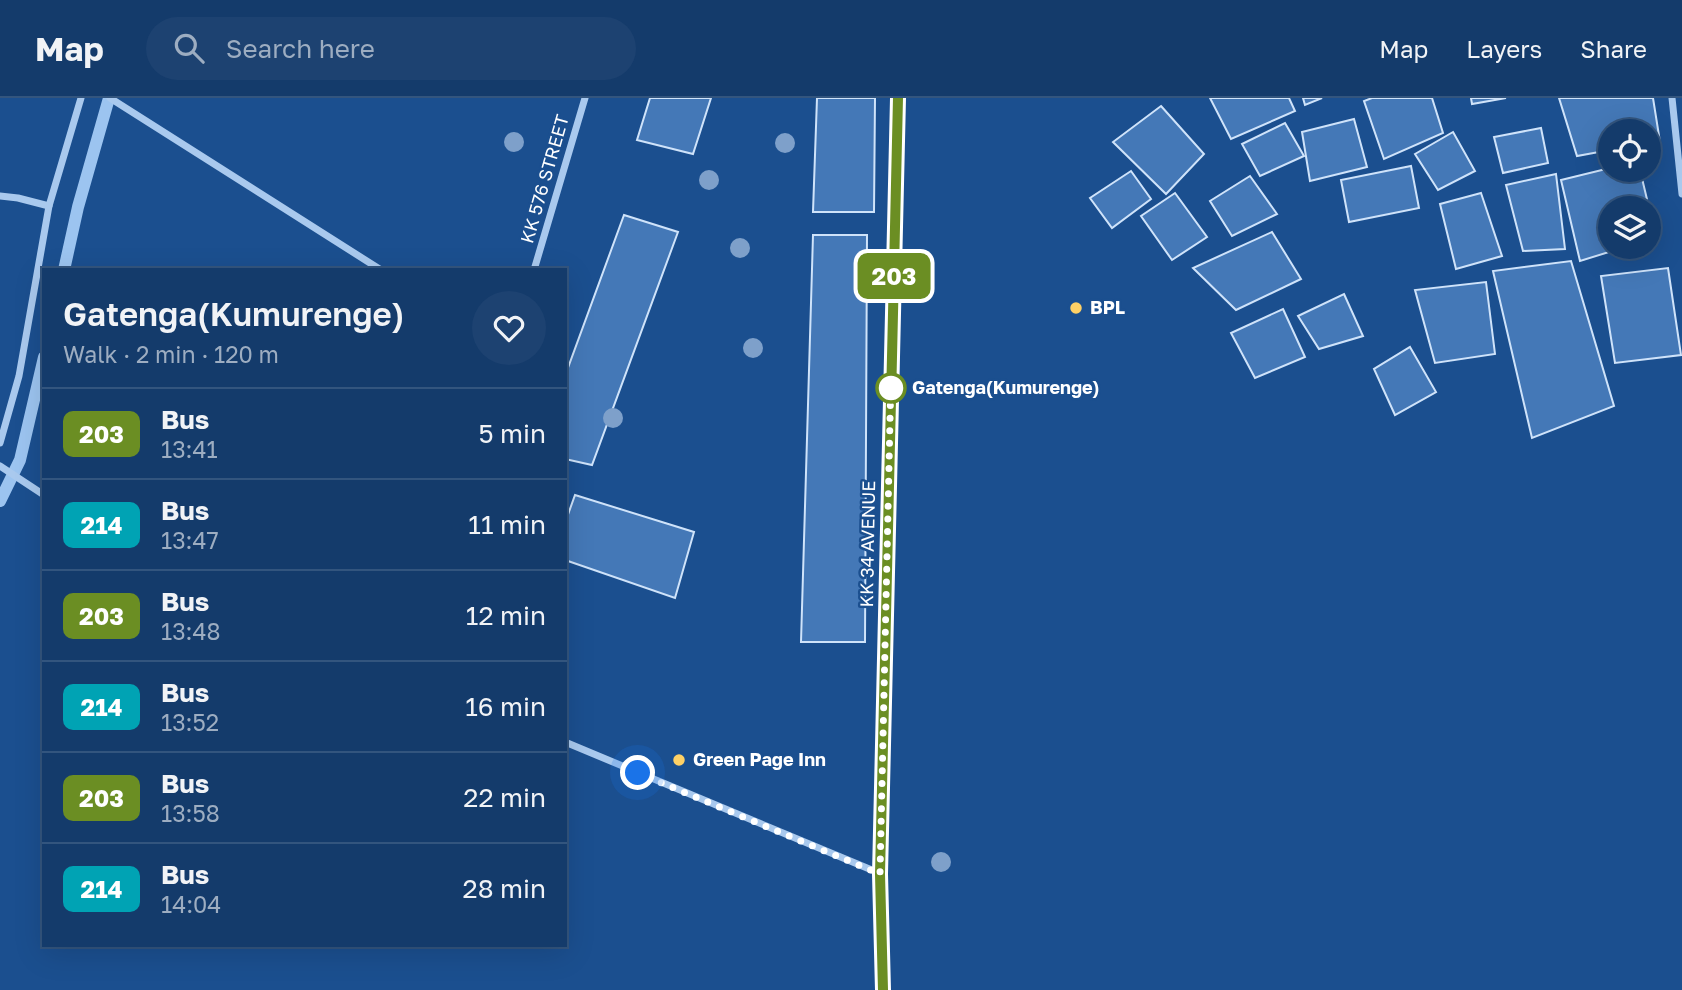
<!DOCTYPE html>
<meta charset="utf-8">
<style>
body{margin:0;font-family:"Golos Text",sans-serif;background:#1d4271;color:#f1f3f6;height:100vh;display:flex;flex-direction:column;font-size:26px;white-space:nowrap}
*{box-sizing:border-box;margin:0}
p{font-size:23px;color:#9dadc1}
.icon{flex:none;width:38px;height:38px;fill:none;stroke:currentColor;stroke-width:2;stroke-linecap:round;stroke-linejoin:round}
.map{position:relative;flex:1;overflow:hidden}
.drawer{position:absolute;left:42px;top:170px;width:525px;height:679px;display:flex;flex-direction:column;background:#143b6b;border-radius:0px;box-shadow:0 7px 28px #0002,0 0 0 2px #33557e}
.drawer>*{flex:none}
.badge{padding:0 14px;border-radius:10px;font-size:24px;line-height:46px}
.tools{position:absolute;left:1598px;top:21px;display:grid;gap:14px}
.tools a{display:grid;place-items:center;width:63px;height:63px;border-radius:50%;background:#143b6b;box-shadow:0 7px 28px #0002,0 0 0 2px #33557e;font-size:35px}
.you{position:absolute;width:35px;height:35px;margin:-18px;border:5px solid #fff;border-radius:50%;background:#1a73e8;box-shadow:0 0 0 10px #1a73e833}
.map>.badge{position:absolute;translate:-50% -50%;box-shadow:0 0 0 4px #fff}
.round{display:grid;place-items:center;flex:none;width:74px;height:74px;border-radius:37px;background:#1d4271}
.summary{display:flex;align-items:center;justify-content:space-between;height:119px;padding:0 21px}
h1{font-size:33px;font-weight:600;line-height:52px}
ul{padding:0;list-style:none}
li{display:flex;align-items:center;gap:21px;height:91px;padding:0 21px;border-top:2px solid #33557e}
li div{flex:1}
li b{display:block;font-size:26px}
li em{font-style:normal}
li .badge{min-width:77px;font-weight:700;text-align:center}
header{display:flex;align-items:center;gap:42px;box-sizing:border-box;height:98px;padding:0 35px;background:#143b6b;border-bottom:2px solid #33557e}
header strong{font-size:33px}
nav{display:flex;gap:38px;margin-inline-start:auto;font-size:24px}
.search{width:490px;height:63px;background:#1d4271;display:flex;align-items:center;gap:18px;box-sizing:border-box;padding:0 24px;border-radius:38px;color:#9dadc1;font-size:26px}
.map>svg:first-child{display:block}
.lines{fill:none;stroke-linecap:round;stroke-linejoin:round}
.stream{stroke:#9cc4f0;stroke-width:12}
.building{fill:#4478b7;stroke:#cfe3fa;stroke-width:2}
.minor{stroke:#a9c9ee;stroke-width:7}
.secondary{stroke:#d6e6fa;stroke-width:14}
.tree{fill:#7ea0ca}
.line-casing{stroke:#fff;stroke-width:16}
.line{stroke:#6b8e23;stroke-width:10}
.walk{stroke:#fff;stroke-width:7;stroke-dasharray:0 12.6}
.poi-dot{fill:#ffd166;stroke:#1b4f8f;stroke-width:2.5}
.stop-dot{fill:#fff;stroke:#6b8e23;stroke-width:3.5}
.labels{text-anchor:middle;stroke-width:5;stroke-linejoin:round;paint-order:stroke}
.street-label{font-size:18px;fill:#fff;stroke:#1b4f8f}
.poi-label{font-size:18px;font-weight:bold;fill:#fff;stroke:#1b4f8f;text-anchor:start}
.stop-label{font-size:18px;font-weight:bold;fill:#fff;stroke:#1b4f8f;text-anchor:start}
</style>
<header>
<strong>Map</strong>
<div class="search"><svg class="icon" aria-label="search" viewBox="0 0 24 24"><circle cx="10" cy="10" r="6"/><path d="M15 15l6 6"/></svg>Search here</div>
<nav><a>Map</a><a>Layers</a><a>Share</a></nav>
</header>
<div class="map">
<svg width="1682" height="892" viewBox="0 0 1682 892">
<rect width="100%" height="100%" fill="#1b4f8f"/>
<g class="lines">
<g class="stream">
<polyline points="64,172 78,109 109,0"/>
<polyline points="0,403 20,362 44,259"/>
</g>
</g>
<g class="building">
<polygon points="650,0 711,0 693,56 637,42"/>
<polygon points="817,0 875,0 874,114 813,114"/>
<polygon points="1210,0 1289,0 1295,13 1231,41"/>
<polygon points="1303,0 1322,0 1305,7"/>
<polygon points="1372,0 1432,0 1443,35 1384,61 1364,3"/>
<polygon points="1471,0 1506,0 1472,6"/>
<polygon points="1559,0 1653,0 1660,44 1648,46 1648,33 1610,33 1610,52 1577,58"/>
<polygon points="1161,8 1204,56 1166,96 1113,44"/>
<polygon points="1354,21 1367,69 1310,83 1302,34"/>
<polygon points="1285,25 1304,58 1260,78 1242,46"/>
<polygon points="1541,30 1548,65 1503,75 1494,39"/>
<polygon points="1453,34 1475,73 1438,92 1415,56"/>
<polygon points="1411,68 1419,110 1349,124 1341,82"/>
<polygon points="1610,70 1610,72 1640,72 1656,139 1648,141 1648,110 1610,110 1610,149 1625,149 1580,163 1561,82"/>
<polygon points="1131,73 1151,101 1112,130 1090,100"/>
<polygon points="1556,76 1565,151 1523,153 1506,87"/>
<polygon points="1250,78 1277,116 1232,138 1210,103"/>
<polygon points="1175,95 1207,139 1172,162 1141,118"/>
<polygon points="1481,95 1502,158 1456,171 1440,106"/>
<polygon points="624,117 678,134 592,367 565,361 565,278"/>
<polygon points="1272,134 1301,181 1236,212 1193,170"/>
<polygon points="813,137 867,137 865,544 801,544"/>
<polygon points="1571,163 1614,308 1532,340 1493,173"/>
<polygon points="1668,170 1681,257 1615,265 1601,178"/>
<polygon points="1486,184 1495,256 1435,265 1415,192"/>
<polygon points="1344,196 1363,238 1319,251 1298,218"/>
<polygon points="1283,211 1305,259 1255,280 1231,235"/>
<polygon points="1410,249 1436,294 1395,317 1374,271"/>
<polygon points="575,397 694,434 675,500 565,462 565,425"/>
</g>
<g class="lines">
<g class="minor">
<polyline points="110,0 381,172"/>
<polyline points="1672,0 1682,96"/>
<polyline points="0,98 18,100 49,108 81,0"/>
<polyline points="534,172 585,0"/>
<polyline points="0,345 19,278 49,108"/>
<polyline points="0,368 44,397"/>
<polyline points="565,644 879,775"/>
</g>
<polyline class="secondary" points="883,892 880,776 898,0"/>
</g>
<g class="tree">
<circle cx="514" cy="44" r="10"/>
<circle cx="785" cy="45" r="10"/>
<circle cx="709" cy="82" r="10"/>
<circle cx="740" cy="150" r="10"/>
<circle cx="753" cy="250" r="10"/>
<circle cx="613" cy="320" r="10"/>
<circle cx="941" cy="764" r="10"/>
</g>
<g class="lines">
<defs>
<polyline id="line" points="883,892 880,776 898,0"/>
</defs>
<use href="#line" class="line-casing"/>
<use href="#line" class="line"/>
<polyline class="walk" points="638,675 880,776 891,277 891,290"/>
</g>
<g class="poi-dot">
<circle cx="1076" cy="210" r="7"/>
<circle cx="679" cy="662" r="7"/>
</g>
<circle class="stop-dot" cx="891" cy="290" r="14"/>
<g class="labels">
<g class="street-label">
<text transform="translate(545 81) rotate(-74)" y="6">KK 576 STREET</text>
<text transform="translate(868 446) rotate(-89)" y="6">KK 34 AVENUE</text>
</g>
<g class="poi-label">
<text x="1090" y="216">BPL</text>
<text x="693" y="668">Green Page Inn</text>
</g>
<g class="stop-label">
<text x="912" y="296">Gatenga(Kumurenge)</text>
</g>
</g>
</svg>
<div class="tools">
<a><svg class="icon" aria-label="locate" viewBox="0 0 24 24"><circle cx="12" cy="12" r="6"/><path d="M12 2v4M12 18v4M2 12h4M18 12h4"/></svg></a>
<a><svg class="icon" aria-label="layers" viewBox="0 0 24 24"><path d="M12 4l9 5-9 5-9-5zM3 14l9 5 9-5"/></svg></a>
</div>
<div class="you" style="left:638px;top:675px"></div>
<b class="badge" style="left:894px;top:178px;background:#6b8e23;color:#fff">203</b>
<section class="drawer">
<div class="summary"><div><h1>Gatenga(Kumurenge)</h1><p>Walk · 2 min · 120 m</p></div><a class="round"><svg class="icon" aria-label="heart" viewBox="0 0 24 24"><path d="M12 20l-8-8c-3-5 5-10 8-4 3-6 11-1 8 4z"/></svg></a></div>
<ul>
<li><span class="badge" style="background:#6b8e23;color:#fff">203</span><div><b>Bus</b><p>13:41</p></div><em>5 min</em></li>
<li><span class="badge" style="background:#00a3b4;color:#fff">214</span><div><b>Bus</b><p>13:47</p></div><em>11 min</em></li>
<li><span class="badge" style="background:#6b8e23;color:#fff">203</span><div><b>Bus</b><p>13:48</p></div><em>12 min</em></li>
<li><span class="badge" style="background:#00a3b4;color:#fff">214</span><div><b>Bus</b><p>13:52</p></div><em>16 min</em></li>
<li><span class="badge" style="background:#6b8e23;color:#fff">203</span><div><b>Bus</b><p>13:58</p></div><em>22 min</em></li>
<li><span class="badge" style="background:#00a3b4;color:#fff">214</span><div><b>Bus</b><p>14:04</p></div><em>28 min</em></li>
</ul>
</section>
</div>
